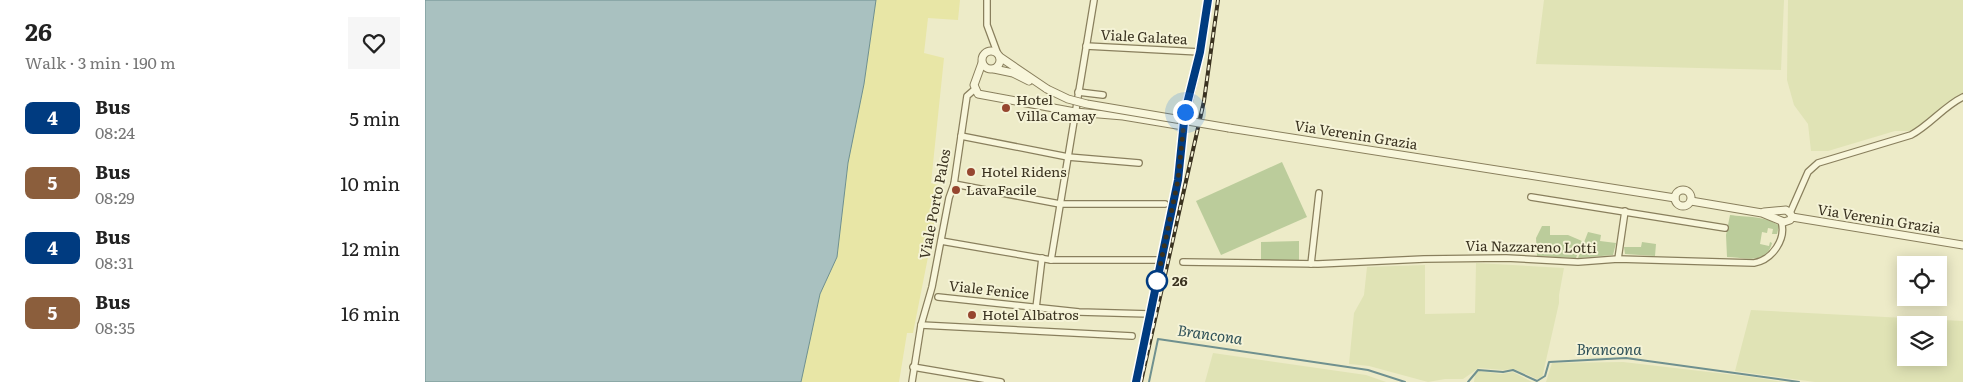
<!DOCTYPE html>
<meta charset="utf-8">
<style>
body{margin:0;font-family:Literata,serif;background:#f6f6f6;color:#222;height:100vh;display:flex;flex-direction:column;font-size:19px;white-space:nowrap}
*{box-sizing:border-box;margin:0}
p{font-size:16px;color:#767676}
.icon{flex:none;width:28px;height:28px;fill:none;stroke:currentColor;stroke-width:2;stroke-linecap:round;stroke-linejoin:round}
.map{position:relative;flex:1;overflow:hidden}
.side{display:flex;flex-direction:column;background:#fff;width:425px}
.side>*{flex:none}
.badge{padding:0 10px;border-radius:8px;font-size:18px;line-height:32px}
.buttons{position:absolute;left:1472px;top:256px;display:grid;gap:10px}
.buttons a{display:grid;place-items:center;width:50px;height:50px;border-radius:0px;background:#fff;box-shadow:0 2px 12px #0003;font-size:25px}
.you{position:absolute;width:25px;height:25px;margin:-12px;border:4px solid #fff;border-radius:50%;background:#1a73e8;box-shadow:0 0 0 8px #1a73e833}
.map>.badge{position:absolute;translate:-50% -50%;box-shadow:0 0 0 2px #fff}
.round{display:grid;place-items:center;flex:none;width:52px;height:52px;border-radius:0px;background:#f6f6f6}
.head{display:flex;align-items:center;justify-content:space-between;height:85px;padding:0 25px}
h1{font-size:24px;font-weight:700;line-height:38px}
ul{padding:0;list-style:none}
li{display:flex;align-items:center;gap:15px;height:65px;padding:0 25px}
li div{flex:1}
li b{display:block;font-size:19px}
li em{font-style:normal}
li .badge{min-width:55px;font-weight:700;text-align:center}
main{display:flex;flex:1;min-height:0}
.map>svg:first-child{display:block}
.farmland{fill:#e0e3b5;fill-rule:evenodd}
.green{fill:#bbcc9b}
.sand{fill:#e8e6a6}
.water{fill:#a9c1c0;stroke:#6f908f}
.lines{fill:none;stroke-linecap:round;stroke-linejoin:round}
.stream{stroke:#6f908f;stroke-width:2}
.minor-casing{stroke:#897f5d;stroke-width:8}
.tertiary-casing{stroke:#897f5d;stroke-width:9}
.minor{stroke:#f8f6db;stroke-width:5.5}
.tertiary{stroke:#f8f6db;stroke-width:7}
.rail-casing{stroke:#3a3220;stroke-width:4}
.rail{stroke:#f5f3d7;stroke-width:2;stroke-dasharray:5.5;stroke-linecap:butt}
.tertiary-bridge-casing{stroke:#897f5d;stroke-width:9;stroke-linecap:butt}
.tertiary-bridge{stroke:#f8f6db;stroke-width:7}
.line-casing{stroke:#fff;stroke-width:11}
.line{stroke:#003b80;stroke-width:8}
.walk{stroke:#3a3220;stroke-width:5;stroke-dasharray:0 9}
.poi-dot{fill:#96462f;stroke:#f5f3d7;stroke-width:2}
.stop-dot{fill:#fff;stroke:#003b80;stroke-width:2.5}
.labels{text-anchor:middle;stroke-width:4;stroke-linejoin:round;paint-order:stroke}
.street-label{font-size:14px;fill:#3a3220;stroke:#f5f3d7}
.poi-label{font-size:14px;fill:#3a3220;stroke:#f5f3d7;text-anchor:start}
.stop-label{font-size:14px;font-weight:bold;fill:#3a3220;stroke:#f5f3d7;text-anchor:start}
.water-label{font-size:15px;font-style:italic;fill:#305259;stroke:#f5f3d7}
</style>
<main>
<section class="side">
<div class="head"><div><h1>26</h1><p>Walk · 3 min · 190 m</p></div><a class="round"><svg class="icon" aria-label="heart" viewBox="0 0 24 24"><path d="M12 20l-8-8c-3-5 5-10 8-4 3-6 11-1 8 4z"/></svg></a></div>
<ul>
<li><span class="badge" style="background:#003b80;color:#fff">4</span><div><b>Bus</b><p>08:24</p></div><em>5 min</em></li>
<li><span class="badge" style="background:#8b5e3c;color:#fff">5</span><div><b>Bus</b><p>08:29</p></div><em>10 min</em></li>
<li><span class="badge" style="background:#003b80;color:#fff">4</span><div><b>Bus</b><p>08:31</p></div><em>12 min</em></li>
<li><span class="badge" style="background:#8b5e3c;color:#fff">5</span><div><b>Bus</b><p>08:35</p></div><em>16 min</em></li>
</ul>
</section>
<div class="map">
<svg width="1538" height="382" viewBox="0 0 1538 382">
<rect width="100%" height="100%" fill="#edebc8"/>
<g class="farmland">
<polygon points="1119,0 1359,0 1356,70 1111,64"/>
<polygon points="1363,0 1538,0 1538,95 1534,96 1499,125 1487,131 1470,131 1403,151 1386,151 1383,124 1369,105 1362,80"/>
<polygon points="1051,263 1139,268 1134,295 1134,303 1117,378 1112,379 1089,369 1078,370 1054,368 1038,379 1020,379 1003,382 944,366 924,364 929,313 939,295 942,267 1000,265 1000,314 1050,313"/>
<path d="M1326,310L1538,321V382H1390L1310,371ZM1481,325H1514V358H1481Z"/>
<polygon points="788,353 941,375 961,382 780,382"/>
<polygon points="1198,362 1327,377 1359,382 1121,382 1127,363"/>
<polygon points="1054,371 1076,374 1088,372 1107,382 1049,382 1050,374"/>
</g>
<g class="green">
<polygon points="857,162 882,217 796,255 771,201"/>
<path d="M1305,215C1320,217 1343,216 1354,226L1352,234H1347L1348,229L1343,228L1342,233L1337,232L1335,244L1344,246L1345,242L1347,243C1341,266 1317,257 1302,257L1301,235Z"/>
<polygon points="1117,226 1125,226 1125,235 1143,235 1157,241 1151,258 1112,256 1111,238"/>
<polygon points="1163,232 1176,235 1175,241 1191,243 1188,255 1153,258"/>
<polygon points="874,241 874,260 836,260 836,242"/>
<polygon points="1217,242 1231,244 1230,256 1200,254 1199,247 1216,247"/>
</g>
<polygon class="sand" points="451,0 535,0 533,20 503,18 499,53 519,58 506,183 517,186 488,333 482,333 474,382 376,382 395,294 412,257 423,162 439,84"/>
<polygon class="water" points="0,0 451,0 439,84 423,163 412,257 395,294 376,382 0,382"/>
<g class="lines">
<g class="stream">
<polyline points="724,382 733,339 943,370 980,382"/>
<polyline points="1043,382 1053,370 1078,372 1088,370 1112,381 1120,376 1124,362 1201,358 1374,382"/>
</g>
<defs>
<g id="minor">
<polyline points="562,0 562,25 572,52"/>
<polyline points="661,46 775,52"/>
<polyline points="653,92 678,95"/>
<polyline points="536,136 643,157 714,163"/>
<polyline points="529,184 635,204 740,204"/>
<polyline points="1106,197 1300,228"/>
<path d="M1365,213L1383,172L1393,163L1486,135C1505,125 1519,106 1538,97"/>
<polyline points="516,241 626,260 736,260"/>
<polyline points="1193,259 1200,211"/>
<polyline points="626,260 669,0"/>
<path d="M758,262L893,264L999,259L1081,258L1153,262L1193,259L1329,263C1347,260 1362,239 1356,221"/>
<polyline points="886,264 894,193"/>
<polyline points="513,297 654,312 725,314"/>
<polyline points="611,308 617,258"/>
<polyline points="496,325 707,336"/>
<polyline points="488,367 576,382"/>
<polyline points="487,382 496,325 507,287 524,198 529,184 542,96 550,89"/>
</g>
<g id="tertiary">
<circle cx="566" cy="60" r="9"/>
<polyline points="575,57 622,89"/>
<polyline points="557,63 549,85 553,94 650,112 698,116 758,126"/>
<polyline points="569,69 588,73 604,81"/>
<polyline points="804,128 1250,198"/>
<circle cx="1258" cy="198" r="8"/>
<polyline points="1266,201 1337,213 1359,222 1365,220 1367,217"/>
<polyline points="1339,212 1361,210 1365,213 1367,217"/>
<polyline points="1367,217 1538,245"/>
<polyline points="711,382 753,180 758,126 775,52 783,0"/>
</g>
</defs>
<use href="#minor" class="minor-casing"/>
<use href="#tertiary" class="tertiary-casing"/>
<use href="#minor" class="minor"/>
<use href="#tertiary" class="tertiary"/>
<defs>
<polyline id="rail" points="716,382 779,101 793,0"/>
</defs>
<use href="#rail" class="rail-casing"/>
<use href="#rail" class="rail"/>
<defs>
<polyline id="tertiary-bridge" points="622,89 643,99 662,104 804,128"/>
</defs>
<use href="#tertiary-bridge" class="tertiary-bridge-casing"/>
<use href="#tertiary-bridge" class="tertiary-bridge"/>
</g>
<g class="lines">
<defs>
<polyline id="line" points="711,382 753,180 760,112 775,52 783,0"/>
</defs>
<use href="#line" class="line-casing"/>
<use href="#line" class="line"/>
<polyline class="walk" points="732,281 753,180 760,112"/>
</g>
<g class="poi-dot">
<circle cx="581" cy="108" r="5"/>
<circle cx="546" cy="172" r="5"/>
<circle cx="531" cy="190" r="5"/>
<circle cx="547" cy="315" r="5"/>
</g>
<circle class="stop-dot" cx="732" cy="281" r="10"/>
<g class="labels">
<g class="street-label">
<text transform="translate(719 37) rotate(3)" y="5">Viale Galatea</text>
<text transform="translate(931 135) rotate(9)" y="5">Via Verenin Grazia</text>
<text transform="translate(510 204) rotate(-79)" y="5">Viale Porto Palos</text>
<text transform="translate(1454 219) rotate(9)" y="5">Via Verenin Grazia</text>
<text transform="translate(1106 247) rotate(1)" y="5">Via Nazzareno Lotti</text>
<text transform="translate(564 290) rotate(6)" y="5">Viale Fenice</text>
</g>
<g class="poi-label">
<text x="591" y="105">Hotel<tspan x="591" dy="16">Villa Camay</tspan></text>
<text x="556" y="177">Hotel Ridens</text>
<text x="541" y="195">LavaFacile</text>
<text x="557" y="320">Hotel Albatros</text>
</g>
<g class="stop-label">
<text x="747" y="286">26</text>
</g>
<g class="water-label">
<text transform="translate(785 335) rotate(8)" y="5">Brancona</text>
<text x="1184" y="355">Brancona</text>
</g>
</g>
</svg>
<div class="buttons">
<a><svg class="icon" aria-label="locate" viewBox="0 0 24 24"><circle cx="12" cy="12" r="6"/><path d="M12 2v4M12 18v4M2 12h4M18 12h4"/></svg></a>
<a><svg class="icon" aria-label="layers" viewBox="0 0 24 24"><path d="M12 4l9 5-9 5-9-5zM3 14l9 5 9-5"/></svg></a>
</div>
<div class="you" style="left:760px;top:112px"></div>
</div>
</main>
